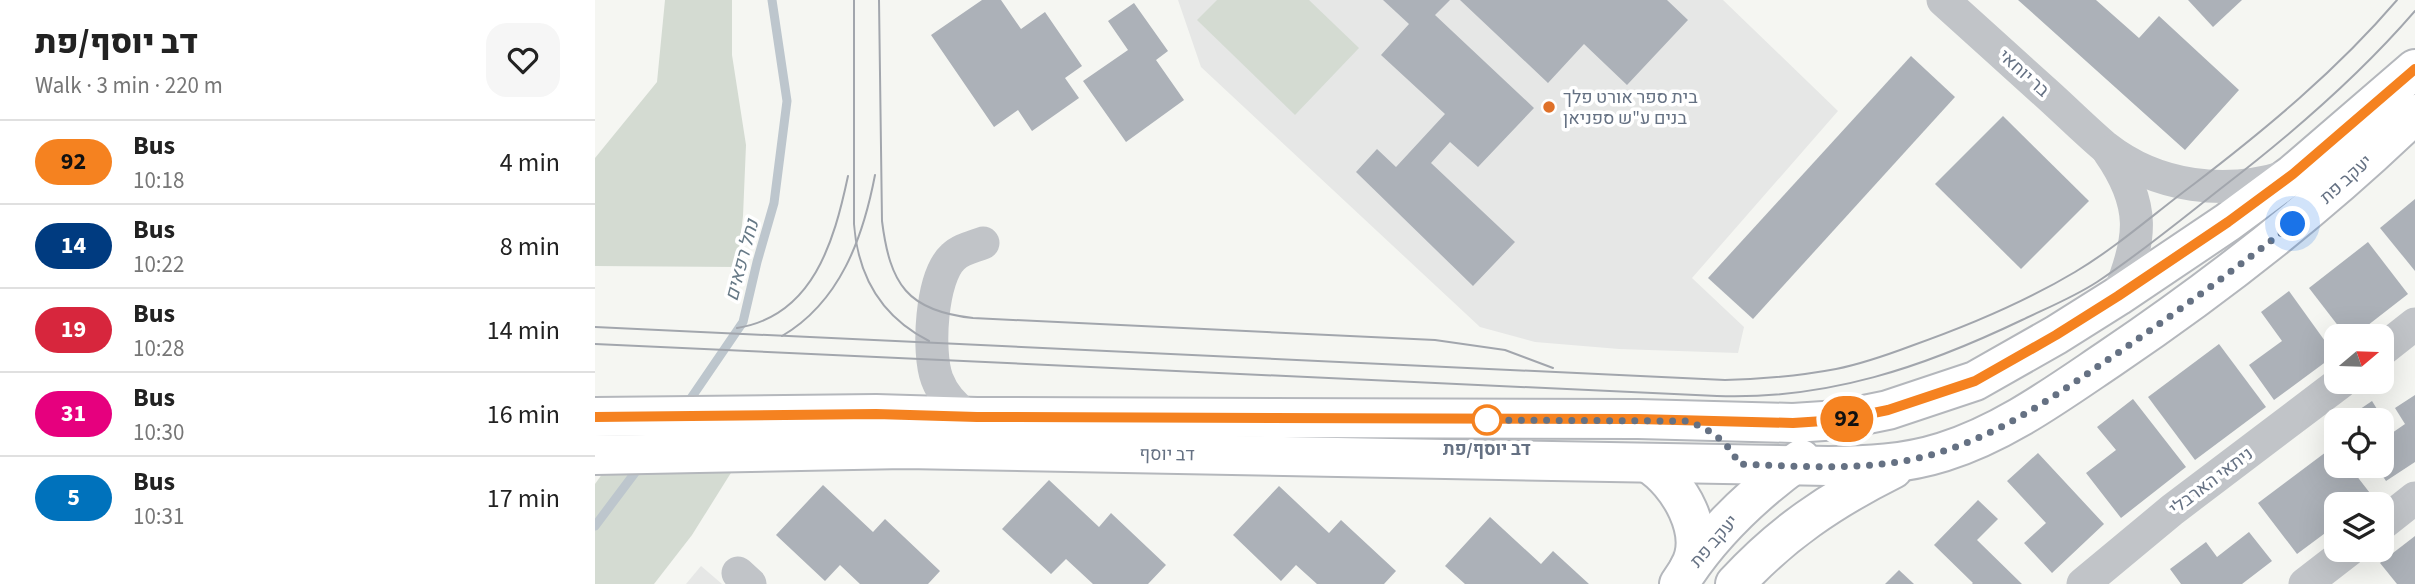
<!DOCTYPE html>
<meta charset="utf-8">
<style>
body{margin:0;font-family:"Source Sans 3",Heebo,sans-serif;background:#f6f6f6;color:#222;height:100vh;display:flex;flex-direction:column;font-size:26px;white-space:nowrap}
*{box-sizing:border-box;margin:0}
p{font-size:23px;color:#767676}
.icon{flex:none;width:38px;height:38px;fill:none;stroke:currentColor;stroke-width:2;stroke-linecap:round;stroke-linejoin:round}
.map{position:relative;flex:1;overflow:hidden}
.details{display:flex;flex-direction:column;background:#fff;width:595px}
.details>*{flex:none}
.badge{padding:0 14px;border-radius:23px;font-size:24px;line-height:46px}
.needle{width:46px;rotate:71deg}
.controls{position:absolute;left:1729px;top:324px;display:grid;gap:14px}
.controls a{display:grid;place-items:center;width:70px;height:70px;border-radius:14px;background:#fff;box-shadow:0 7px 28px #0002;font-size:35px}
.you{position:absolute;width:35px;height:35px;margin:-18px;border:5px solid #fff;border-radius:50%;background:#1a73e8;box-shadow:0 0 0 10px #1a73e833}
.map>.badge{position:absolute;translate:-50% -50%;box-shadow:0 0 0 4px #fff}
.round{display:grid;place-items:center;flex:none;width:74px;height:74px;border-radius:21px;background:#f6f6f6}
.summary{display:flex;align-items:center;justify-content:space-between;height:119px;padding:0 35px}
h1{font-size:33px;font-weight:800;line-height:52px}
ul{padding:0;list-style:none}
li{display:flex;align-items:center;gap:21px;height:84px;padding:0 35px;border-top:2px solid #e0e0e0}
li div{flex:1}
li b{display:block;font-size:26px}
li em{font-style:normal}
li .badge{min-width:77px;font-weight:700;text-align:center}
main{display:flex;flex:1;min-height:0}
.map>svg:first-child{display:block}
.built{fill:#e6e7e6}
.green{fill:#d4dbd2}
.lines{fill:none;stroke-linecap:round;stroke-linejoin:round}
.stream{stroke:#bdc6cd;stroke-width:9}
.building{fill:#acb1b8}
.major-casing{stroke:#b4b7bc;stroke-width:42}
.minor{stroke:#c1c4c8;stroke-width:33}
.major{stroke:#fff;stroke-width:38}
.tram{stroke:#a2a6ad;stroke-width:2}
.line-casing{stroke:#fff;stroke-width:16}
.line{stroke:#f58220;stroke-width:10}
.walk{stroke:#657183;stroke-width:7;stroke-dasharray:0 12.6}
.poi-dot{fill:#df7129;stroke:#fff;stroke-width:2.5}
.stop-dot{fill:#fff;stroke:#f58220;stroke-width:3.5}
.labels{text-anchor:middle;stroke-width:7;stroke-linejoin:round;paint-order:stroke}
.street-label{font-size:18px;fill:#657183;stroke:#fff}
.poi-label{font-size:18px;fill:#657183;stroke:#fff;text-anchor:start}
.stop-label{font-size:18px;font-weight:bold;fill:#657183;stroke:#fff}
.water-label{font-size:19px;font-style:italic;fill:#667986;stroke:#fff}
</style>
<main>
<section class="details">
<div class="summary"><div><h1>דב יוסף/פת</h1><p>Walk · 3 min · 220 m</p></div><a class="round"><svg class="icon" aria-label="heart" viewBox="0 0 24 24"><path d="M12 20l-8-8c-3-5 5-10 8-4 3-6 11-1 8 4z"/></svg></a></div>
<ul>
<li><span class="badge" style="background:#f58220;color:#111">92</span><div><b>Bus</b><p>10:18</p></div><em>4 min</em></li>
<li><span class="badge" style="background:#003b80;color:#fff">14</span><div><b>Bus</b><p>10:22</p></div><em>8 min</em></li>
<li><span class="badge" style="background:#d7263d;color:#fff">19</span><div><b>Bus</b><p>10:28</p></div><em>14 min</em></li>
<li><span class="badge" style="background:#e6007e;color:#fff">31</span><div><b>Bus</b><p>10:30</p></div><em>16 min</em></li>
<li><span class="badge" style="background:#0072bc;color:#fff">5</span><div><b>Bus</b><p>10:31</p></div><em>17 min</em></li>
</ul>
</section>
<div class="map">
<svg width="1820" height="584" viewBox="0 0 1820 584">
<rect width="100%" height="100%" fill="#f5f6f2"/>
<g class="built">
<polygon points="583,0 1128,0 1243,111 1097,278 1149,327 1143,353 1024,349 940,342 885,327 606,67"/>
<polygon points="106,566 127,584 91,584"/>
</g>
<g class="green">
<polygon points="70,0 137,0 137,55 151,145 148,216 142,267 0,266 0,158 62,82"/>
<polygon points="622,0 714,0 764,48 700,115 602,20"/>
<polygon points="144,460 97,535 59,584 0,584 0,484 15,463"/>
</g>
<g class="lines">
<g class="stream">
<polyline points="92,404 148,322 162,262 179,203 192,101 177,0"/>
<polyline points="0,526 45,466"/>
</g>
</g>
<g class="building">
<polygon points="387,0 406,0 426,29 450,12 487,66 470,78 484,98 437,131 423,110 399,127 336,35"/>
<polygon points="788,0 855,0 840,15 939,108 883,167 855,142 836,163 920,242 878,286 761,172 782,149 801,167 850,114 786,55 814,24"/>
<polygon points="865,0 1072,0 1093,20 1032,85 989,44 953,83"/>
<polygon points="1423,0 1501,0 1544,38 1564,16 1644,90 1590,150"/>
<polygon points="1593,0 1647,0 1618,27"/>
<polygon points="539,3 573,51 561,60 589,100 531,142 488,81 533,50 513,21"/>
<polygon points="1316,56 1360,97 1158,319 1113,278"/>
<polygon points="1408,116 1494,201 1426,269 1340,184"/>
<polygon points="1820,199 1820,271 1785,228"/>
<polygon points="1773,242 1813,294 1759,336 1751,336 1714,288"/>
<polygon points="1694,291 1740,355 1679,400 1654,365 1687,341 1666,312"/>
<polygon points="1624,344 1671,407 1600,460 1553,397"/>
<polygon points="1820,395 1820,462 1791,481 1781,466 1787,466 1787,420 1749,420 1777,401 1797,433 1810,424 1800,408"/>
<polygon points="1538,399 1591,467 1526,518 1491,473 1521,450 1502,427"/>
<polygon points="1739,446 1741,466 1754,466 1778,497 1768,504 1741,504 1741,525 1702,554 1663,503"/>
<polygon points="1443,453 1509,524 1457,573 1429,543 1451,523 1412,481"/>
<polygon points="454,480 504,527 516,513 571,565 553,584 498,584 471,559 456,574 407,529"/>
<polygon points="228,485 278,532 290,519 345,571 333,584 265,584 245,565 230,581 181,535"/>
<polygon points="684,486 734,533 746,520 801,571 789,584 722,584 701,565 686,581 638,535"/>
<polygon points="1383,500 1403,519 1382,540 1427,584 1377,584 1378,583 1339,545"/>
<polygon points="895,517 946,564 958,551 994,584 870,584 850,566"/>
<polygon points="1654,532 1677,561 1647,584 1586,584 1575,569 1611,542 1622,557"/>
<polygon points="1820,536 1820,584 1802,584 1785,563"/>
<polygon points="1304,570 1319,584 1290,584"/>
</g>
<g class="lines">
<defs>
<g id="major">
<polyline points="0,417 281,414 382,417 1043,419 1198,423 1244,420 1293,410 1380,381 1461,335 1523,296 1633,222 1698,174 1820,69"/>
<path d="M0,455L310,449L1233,466C1272,466 1310,464 1348,452C1409,433 1462,394 1514,359C1625,284 1724,207 1820,114"/>
<path d="M1053,463C1084,482 1114,534 1094,568"/>
<path d="M1084,584C1115,534 1159,493 1206,459"/>
<path d="M1140,584C1187,533 1236,500 1298,469"/>
</g>
</defs>
<use href="#major" class="major-casing"/>
<g class="minor">
<path d="M1348,0C1382,31 1417,62 1451,93C1471,111 1490,130 1510,147C1562,188 1631,196 1693,176"/>
<path d="M1514,152C1551,205 1547,239 1523,296"/>
<polyline points="1787,350 1820,324"/>
<path d="M373,417C359,407 348,395 342,379C332,352 336,277 358,257C366,249 378,247 388,243"/>
<polyline points="1787,524 1820,498"/>
<polyline points="143,573 155,584"/>
<polyline points="1488,584 1577,510 1746,382"/>
<polyline points="1710,584 1754,550"/>
</g>
<use href="#major" class="major"/>
<g class="tram">
<path d="M259,0V224C263,278 287,317 334,341"/>
<path d="M284,0L287,221C295,284 312,311 378,318L840,340L910,350L958,368"/>
<path d="M0,327L1130,380C1167,379 1204,376 1241,369C1266,364 1292,355 1316,346C1373,326 1428,303 1480,272C1522,247 1560,213 1599,184C1672,128 1742,70 1802,0"/>
<path d="M142,328C218,316 239,242 253,176"/>
<path d="M187,336C245,302 268,238 280,175"/>
<path d="M0,344L1122,396C1232,400 1329,367 1427,320C1452,308 1479,297 1502,282C1546,253 1588,218 1629,186C1698,133 1763,77 1820,11"/>
</g>
</g>
<g class="lines">
<defs>
<polyline id="line" points="0,417 281,414 382,417 1043,419 1198,423 1244,420 1293,410 1380,381 1461,335 1523,296 1633,222 1698,174 1820,69"/>
</defs>
<use href="#line" class="line-casing"/>
<use href="#line" class="line"/>
<path class="walk" d="M892,420H884L1090,421C1114,427 1133,442 1144,464C1202,466 1262,471 1319,459C1390,444 1450,403 1508,363C1573,319 1636,272 1698,224"/>
</g>
<circle class="poi-dot" cx="954" cy="107" r="7"/>
<circle class="stop-dot" cx="892" cy="420" r="14"/>
<g class="labels">
<g class="street-label">
<text transform="translate(1429 73) rotate(42)" y="6">בר יוחאי</text>
<text transform="translate(1751 179) rotate(-42)" y="6">יעקב פת</text>
<text transform="translate(572 454) rotate(1)" y="6">דב יוסף</text>
<text transform="translate(1616 481) rotate(-37)" y="6">ניתאי הארבלי</text>
<text transform="translate(1119 541) rotate(-49)" y="6">יעקב פת</text>
</g>
<g class="poi-label">
<text x="968" y="103">בית ספר אורט פלך<tspan x="968" dy="21">בנים ע"ש ספניאן</tspan></text>
</g>
<g class="stop-label">
<text x="892" y="455">דב יוסף/פת</text>
</g>
<g class="water-label">
<text transform="translate(146 260) rotate(-75)" y="7">נחל רפאים</text>
</g>
</g>
</svg>
<div class="controls">
<a><svg class="needle" viewBox="-14 -14 28 28"><path d="M0-13l5 13h-10z" fill="#e53935"/><path d="M0 13l5-13h-10z" fill="#767676"/></svg></a>
<a><svg class="icon" aria-label="locate" viewBox="0 0 24 24"><circle cx="12" cy="12" r="6"/><path d="M12 2v4M12 18v4M2 12h4M18 12h4"/></svg></a>
<a><svg class="icon" aria-label="layers" viewBox="0 0 24 24"><path d="M12 4l9 5-9 5-9-5zM3 14l9 5 9-5"/></svg></a>
</div>
<div class="you" style="left:1698px;top:224px"></div>
<b class="badge" style="left:1252px;top:419px;background:#f58220;color:#111">92</b>
</div>
</main>
